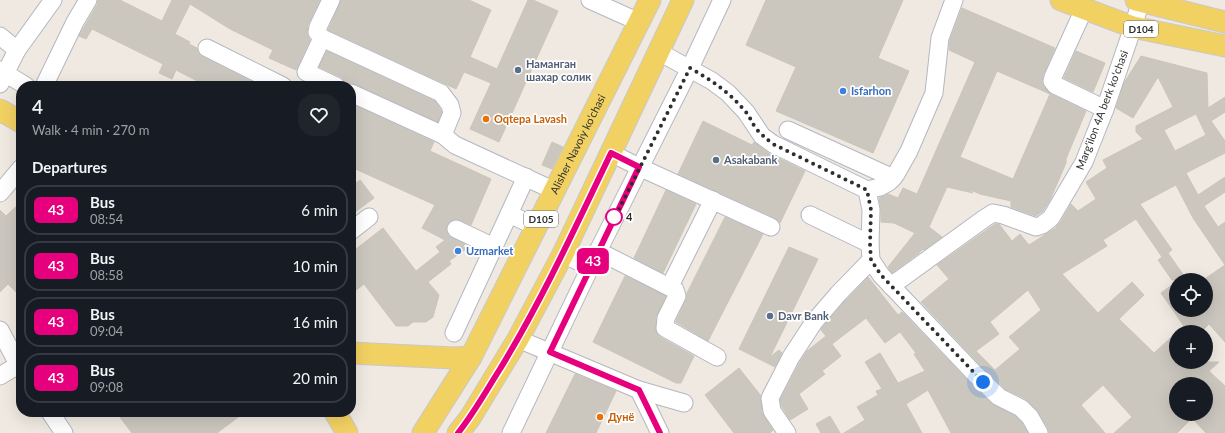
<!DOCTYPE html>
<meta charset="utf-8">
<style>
body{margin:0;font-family:Lato,sans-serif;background:#20242c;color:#f1f3f6;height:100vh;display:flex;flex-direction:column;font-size:15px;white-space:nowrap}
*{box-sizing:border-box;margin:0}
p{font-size:13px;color:#9ea1a6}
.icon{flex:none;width:22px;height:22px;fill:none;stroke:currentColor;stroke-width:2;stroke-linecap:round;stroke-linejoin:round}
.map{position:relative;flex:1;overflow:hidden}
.details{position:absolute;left:16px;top:81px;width:340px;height:336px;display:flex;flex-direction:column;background:#171b24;border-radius:16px;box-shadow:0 4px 16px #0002}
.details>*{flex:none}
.badge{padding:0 8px;border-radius:6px;font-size:14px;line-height:26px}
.tools{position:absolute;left:1169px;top:273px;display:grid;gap:8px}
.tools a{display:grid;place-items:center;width:44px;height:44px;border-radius:50%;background:#171b24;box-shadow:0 4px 16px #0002;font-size:20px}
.you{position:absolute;width:20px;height:20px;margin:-10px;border:3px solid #fff;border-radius:50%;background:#1a73e8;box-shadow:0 0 0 6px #1a73e833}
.map>.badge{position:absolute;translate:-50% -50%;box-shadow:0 0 0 2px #fff}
h2{padding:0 16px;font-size:15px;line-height:36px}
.round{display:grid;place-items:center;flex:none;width:42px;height:42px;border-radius:16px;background:#20242c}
.head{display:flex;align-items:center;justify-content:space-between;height:68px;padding:0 16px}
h1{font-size:19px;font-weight:600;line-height:30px}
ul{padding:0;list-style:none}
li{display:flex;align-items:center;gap:12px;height:50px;margin:0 8px 6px;padding:0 8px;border:2px solid #363941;border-radius:16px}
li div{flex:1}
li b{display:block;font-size:15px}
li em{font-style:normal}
li .badge{min-width:44px;font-weight:700;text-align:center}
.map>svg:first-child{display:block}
.building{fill:#cbc7bf;stroke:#cbc5ba;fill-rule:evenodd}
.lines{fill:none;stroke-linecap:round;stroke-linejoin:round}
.minor-casing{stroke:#b4b7c1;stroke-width:19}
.major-casing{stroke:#c9c9c9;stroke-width:23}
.minor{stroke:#fff;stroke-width:17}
.major{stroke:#f2d163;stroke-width:21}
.line-casing{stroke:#fff;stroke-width:9}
.line{stroke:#e6007e;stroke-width:6}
.walk{stroke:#2e2e2e;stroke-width:4;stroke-dasharray:0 7.2}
.service-dot{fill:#5c6f8a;stroke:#fff;stroke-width:1.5}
.shop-dot{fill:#3f7fe0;stroke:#fff;stroke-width:1.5}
.food-dot{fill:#e8710a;stroke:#fff;stroke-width:1.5}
.stop-dot{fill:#fff;stroke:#e6007e;stroke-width:2}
.labels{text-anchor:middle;stroke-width:3.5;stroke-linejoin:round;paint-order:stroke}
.shield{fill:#fff;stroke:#6d6d6d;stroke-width:1}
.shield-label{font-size:10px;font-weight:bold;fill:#2e2e2e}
.service-label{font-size:11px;font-weight:bold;fill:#4e5e75;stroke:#fff;text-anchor:start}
.shop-label{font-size:11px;font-weight:bold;fill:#366cbe;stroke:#fff;text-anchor:start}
.street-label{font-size:11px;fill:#2e2e2e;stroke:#fff}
.food-label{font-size:11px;font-weight:bold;fill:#c56008;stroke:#fff;text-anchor:start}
.stop-label{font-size:11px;font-weight:bold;fill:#2e2e2e;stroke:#fff;text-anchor:start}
</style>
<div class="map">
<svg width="1225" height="433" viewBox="0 0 1225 433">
<rect width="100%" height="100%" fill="#efe9e1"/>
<g class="building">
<polygon points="98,0 120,0 162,21 172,0 320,0 308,25 307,34 310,40 296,70 269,58 273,50 230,29 190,4 175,34 190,42 189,44 197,48 198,53 203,57 261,86 207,86 176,70 172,79 159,73 163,64 92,29 86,39 79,36 97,5"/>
<polygon points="341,0 469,0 491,10 470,57 497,69 528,0 533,0 558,11 499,142 470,129 491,83 464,72 456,89 328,30"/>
<polygon points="766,0 903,0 878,58 909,71 873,153 776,111 796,67 746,45"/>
<path d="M962,8L1055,48L1043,75L1042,83L1044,87L1051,94L1086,111L1066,159V163L1050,200L1043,211L1036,216L1011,207V201L980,194L971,190L973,193L947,187L929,227L942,237L924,250L923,249L919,253L892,273L888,267L915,233L894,223L881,222V210L879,198L888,194L898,198L903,188L917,194L975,62L949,50L950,40ZM997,71L1050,94L1013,179L960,157Z"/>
<polygon points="327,51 435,101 442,112 438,122 355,84 350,83 346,85 344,80 341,77 319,67"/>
<polygon points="1076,51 1105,63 1093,92 1064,78"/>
<path d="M1141,56L1207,73L1208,108L1225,97V112L1211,121L1225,141V153L1186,173L1198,195L1225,177V192L1204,206L1218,227L1225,222V342L1209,324L1201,332H1188L1161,293L1176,282V310H1206V278L1225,265L1193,218L1176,185L1140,204L1172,250L1168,253L1187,280H1172L1158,260L1162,257L1136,219L1103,240L1107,246L1062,274L1098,313L1132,282L1144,295L1119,319L1154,353L1176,333V362H1219L1209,371L1225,386V433H1206L1192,418L1177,433H1114L1132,417L1103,385L1081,405L1105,433H1049L1048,428L1037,410L1026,399L1005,389L982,367L921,302L949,279L937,265L995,224H999L1012,241L1020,234L1029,245L1057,227H1056L1060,223L1071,204L1078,211L1096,199L1086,182L1107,168L1103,160L1143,139L1136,132V126L1173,107L1158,77L1133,118L1116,108L1124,83ZM1196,114L1206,135L1175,151L1164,130ZM1028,290L1041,310L1009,337L1020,349L995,370L976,351L999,334L990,322ZM1192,377L1199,384H1206V391L1213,398L1206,405V414H1176V384H1184Z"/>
<polygon points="351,104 434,142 430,151 491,179 471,225 456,219 450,221 447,225 446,230 448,235 465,244 463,246 466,249 449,261 451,264 428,282 439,295 433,317 426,322 413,322 408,326 396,326 364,284 351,294 351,253 383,228 416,271 440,252 436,247 445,240 422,228 435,205 351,167"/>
<polygon points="703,121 752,145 754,142 768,153 805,171 780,223 775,218 678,174"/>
<polygon points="552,142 563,147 552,169 542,165"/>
<polygon points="360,180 374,198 351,215 351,187"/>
<polygon points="666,190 696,204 663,273 634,258"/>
<polygon points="21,202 21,297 8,284 0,292 0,210 6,216"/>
<polygon points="725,217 763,234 708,341 676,322 676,321 686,300 687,293"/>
<polygon points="789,247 818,259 770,357 779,350 782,353 775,367 739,349"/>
<polygon points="625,276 666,296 656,317 656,332 660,337 694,356 681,383 676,383 593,342"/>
<polygon points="868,277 898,315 902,312 968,381 992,404 1015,416 1022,423 1028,433 951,433 928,390 906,404 922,433 844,433 865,420 857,407 878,395 876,391 882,389 865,362 880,353 898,383 925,371 914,354 916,353 900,332 885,343 866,318 832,344 841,356 822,371 825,374 799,394 808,409 790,420 782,407 780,400 800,362 807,351 826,336 821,330 822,328 845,301"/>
<polygon points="739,368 761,396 762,413 773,430 770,433 734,433 705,395"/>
<polygon points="575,374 616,391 596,433 546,433"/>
<polygon points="116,412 245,412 217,433 132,433"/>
<polygon points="830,416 840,433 821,433 816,424"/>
</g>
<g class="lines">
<defs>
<g id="minor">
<polyline points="331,0 318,27 317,32 322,38 441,93 450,105 452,113 443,135 455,145 555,191"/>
<polyline points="590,0 639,22"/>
<polyline points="1084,9 1053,77 1052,81 1055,85 1105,109"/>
<polyline points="0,36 17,50"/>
<polyline points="322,38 306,72 336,86"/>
<polyline points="207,48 283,86"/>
<polyline points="659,52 712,81 728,93 746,112 762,136 773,144 867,190 871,210 870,244 871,260 881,275 975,374 999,397 1021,408 1030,417 1039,433"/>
<polyline points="0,70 26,86"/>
<polyline points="0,84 17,50 53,0"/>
<polyline points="44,86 75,22 88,0"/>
<polyline points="351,93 443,135"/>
<polyline points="788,130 893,178"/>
<polyline points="611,153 639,167 771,227"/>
<polyline points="867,190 880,187 889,182 893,178 896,174 909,151 934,93 940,38 954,0"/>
<polyline points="0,193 21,168"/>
<polyline points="509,214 526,177"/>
<polyline points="810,215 870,244"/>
<polyline points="456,229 494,247"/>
<polyline points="351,231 369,217"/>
<polyline points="598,251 675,290 677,296 666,318 665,328 717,357"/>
<polyline points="563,254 590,267"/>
<polyline points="670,286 713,200"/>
<polyline points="891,286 985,218 993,213 1003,215 1036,227 1042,225 1051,218 1084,162 1105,109 1133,27 1141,0"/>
<polyline points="0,330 21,370"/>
<polyline points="454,333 509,214 537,227"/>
<polyline points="518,339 639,390 684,403"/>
<polyline points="0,376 18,365"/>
<polyline points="639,390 660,433"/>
<polyline points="50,412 64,433"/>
<polyline points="511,433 598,251 690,68 722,0"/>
<polyline points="787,433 772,411 770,398 791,357 814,322 838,294 871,260"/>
</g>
<g id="major">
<polyline points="1061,0 1133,27 1225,46"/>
<polyline points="1136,0 1225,22"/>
<polyline points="0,110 21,122"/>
<polyline points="351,353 453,358 471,357"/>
<polyline points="335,412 347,433"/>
<path id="s1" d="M423,433L471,357L650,0"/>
<polyline points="458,433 470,418 518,339 563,254 683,0"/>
</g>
</defs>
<use href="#minor" class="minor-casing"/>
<use href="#major" class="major-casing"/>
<use href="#minor" class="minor"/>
<use href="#major" class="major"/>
</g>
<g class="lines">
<defs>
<path id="line" d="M458,433C474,413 486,391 500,369C542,300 576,226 611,153L639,167L550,352L639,390L660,433"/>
</defs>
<use href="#line" class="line-casing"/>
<use href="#line" class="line"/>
<path class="walk" d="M614,217L612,223L690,68C711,80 729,92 745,111C749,115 751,121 755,127C760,134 766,138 773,144L867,190L871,210L870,244L871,260L881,275L983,382"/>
</g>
<g class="service-dot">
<circle cx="518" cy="70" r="4"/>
<circle cx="716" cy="160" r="4"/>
<circle cx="770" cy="316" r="4"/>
</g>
<g class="shop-dot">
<circle cx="843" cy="91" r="4"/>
<circle cx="458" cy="251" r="4"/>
</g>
<g class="food-dot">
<circle cx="486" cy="119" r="4"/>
<circle cx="600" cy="417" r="4"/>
</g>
<circle class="stop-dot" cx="614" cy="217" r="8"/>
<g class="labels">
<g class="shield">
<rect x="1124" y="21" width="34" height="16" rx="3"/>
<rect x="524" y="211" width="34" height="16" rx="3"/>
</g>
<g class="shield-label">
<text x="1141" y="33">D104</text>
<text x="541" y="223">D105</text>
</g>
<g class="service-label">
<text x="526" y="68">Наманган<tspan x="526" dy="13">шахар солик</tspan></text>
<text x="724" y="164">Asakabank</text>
<text x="778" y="320">Davr Bank</text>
</g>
<g class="shop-label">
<text x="851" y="95">Isfarhon</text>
<text x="466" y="255">Uzmarket</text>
</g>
<g class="street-label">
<text transform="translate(1102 110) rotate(-69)" y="4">Margʻilon 4А berk koʻchasi</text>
<text dy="4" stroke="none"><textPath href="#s1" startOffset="328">Alisher Navoiy ko'chasi</textPath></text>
</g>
<g class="food-label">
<text x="494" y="123">Oqtepa Lavash</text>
<text x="608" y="421">Дунё</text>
</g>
<g class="stop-label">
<text x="626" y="221">4</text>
</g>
</g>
</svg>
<div class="tools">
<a><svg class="icon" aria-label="locate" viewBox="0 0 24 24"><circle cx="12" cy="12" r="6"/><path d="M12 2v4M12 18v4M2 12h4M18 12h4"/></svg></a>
<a>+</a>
<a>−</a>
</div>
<div class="you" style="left:983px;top:382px"></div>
<b class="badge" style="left:593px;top:261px;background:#e6007e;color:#fff">43</b>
<section class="details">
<div class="head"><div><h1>4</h1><p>Walk · 4 min · 270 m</p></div><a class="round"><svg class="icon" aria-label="heart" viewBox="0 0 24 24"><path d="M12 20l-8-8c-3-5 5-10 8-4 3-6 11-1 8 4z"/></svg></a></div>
<h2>Departures</h2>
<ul>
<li><span class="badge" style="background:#e6007e;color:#fff">43</span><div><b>Bus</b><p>08:54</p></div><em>6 min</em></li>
<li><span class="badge" style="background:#e6007e;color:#fff">43</span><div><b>Bus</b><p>08:58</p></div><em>10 min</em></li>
<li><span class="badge" style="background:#e6007e;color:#fff">43</span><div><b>Bus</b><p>09:04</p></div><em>16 min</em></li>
<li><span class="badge" style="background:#e6007e;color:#fff">43</span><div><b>Bus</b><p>09:08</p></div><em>20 min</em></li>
</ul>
</section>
</div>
